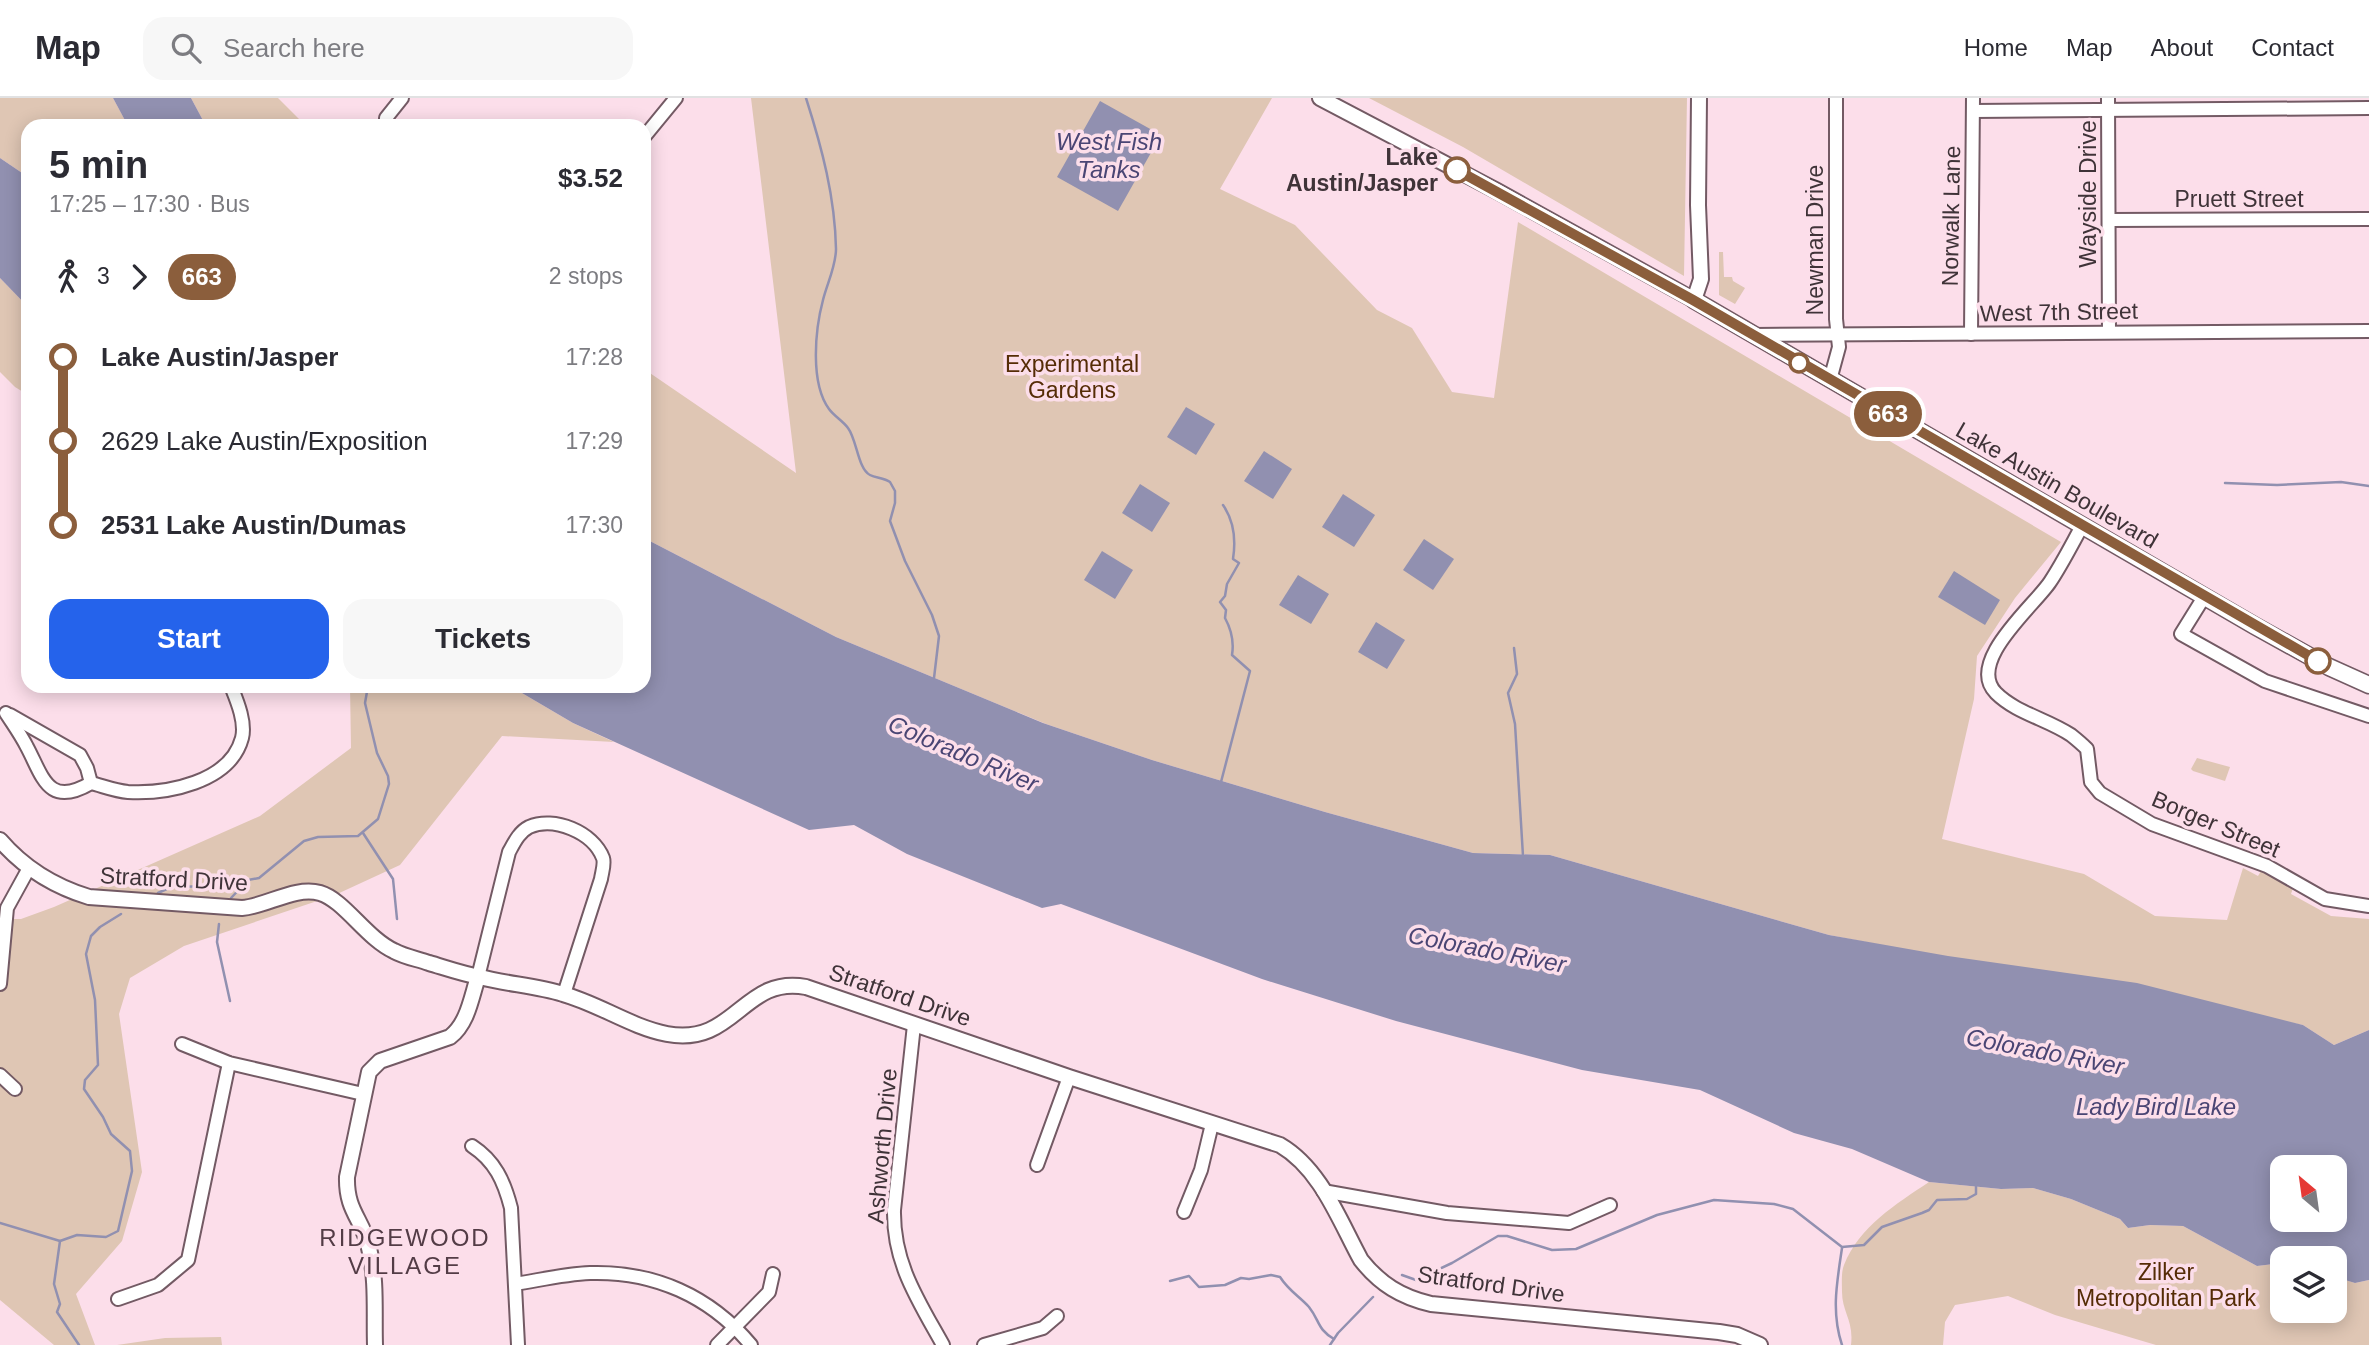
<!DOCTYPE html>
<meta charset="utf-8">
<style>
body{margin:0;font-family:Helvetica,sans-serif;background:#f7f7f7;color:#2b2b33;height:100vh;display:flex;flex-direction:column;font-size:26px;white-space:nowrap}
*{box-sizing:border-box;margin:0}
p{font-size:23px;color:#7c7c81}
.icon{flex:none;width:38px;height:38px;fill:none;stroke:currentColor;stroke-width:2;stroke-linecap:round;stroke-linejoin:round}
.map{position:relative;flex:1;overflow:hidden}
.sheet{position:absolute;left:21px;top:21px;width:630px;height:574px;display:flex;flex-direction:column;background:#fff;border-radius:21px;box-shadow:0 4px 18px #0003}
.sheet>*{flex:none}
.badge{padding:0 14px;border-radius:23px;font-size:24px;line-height:46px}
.needle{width:46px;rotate:331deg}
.controls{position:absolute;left:2270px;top:1057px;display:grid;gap:14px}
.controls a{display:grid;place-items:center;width:77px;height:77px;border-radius:14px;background:#fff;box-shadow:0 4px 18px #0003;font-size:35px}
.map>.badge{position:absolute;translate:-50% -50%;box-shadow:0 0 0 4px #fff}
.legs{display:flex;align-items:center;gap:10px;height:77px;padding:0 28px;font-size:23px}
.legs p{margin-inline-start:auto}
.summary{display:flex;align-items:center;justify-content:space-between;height:119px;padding:0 28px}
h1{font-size:38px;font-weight:800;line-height:52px}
.button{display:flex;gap:14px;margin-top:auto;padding:14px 28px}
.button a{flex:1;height:80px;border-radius:21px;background:#2563eb;color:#fff;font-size:28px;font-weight:800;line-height:80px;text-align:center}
.button a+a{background:#f7f7f7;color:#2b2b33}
ul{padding:0 28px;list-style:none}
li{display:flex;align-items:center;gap:24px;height:84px;font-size:26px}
li i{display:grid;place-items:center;width:10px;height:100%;margin:0 9px;background:currentColor}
li i::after{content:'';width:18px;height:18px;margin:-9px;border:5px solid;border-radius:50%;background:#fff}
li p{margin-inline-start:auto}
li:first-child i{background:linear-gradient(#0000 50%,currentColor 0)}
li:last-child i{background:linear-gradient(currentColor 50%,#0000 0)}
header{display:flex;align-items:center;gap:42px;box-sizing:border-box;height:98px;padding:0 35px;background:#fff;border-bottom:2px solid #e1e1e2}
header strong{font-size:33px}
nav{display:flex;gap:38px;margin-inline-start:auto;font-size:24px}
.search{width:490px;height:63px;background:#f7f7f7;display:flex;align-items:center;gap:18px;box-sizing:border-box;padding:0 24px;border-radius:21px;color:#7c7c81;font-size:26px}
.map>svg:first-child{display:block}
.green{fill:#dfc6b4}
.water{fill:#9190b0;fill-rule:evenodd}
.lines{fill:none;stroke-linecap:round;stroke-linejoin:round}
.stream{stroke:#9190b0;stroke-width:2.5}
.minor-casing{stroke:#735a64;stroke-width:16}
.tertiary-casing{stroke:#735a64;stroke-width:18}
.secondary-casing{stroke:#735a64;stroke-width:19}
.minor{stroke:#fff;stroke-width:12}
.tertiary{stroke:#fff;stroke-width:14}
.secondary{stroke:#fff;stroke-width:16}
.line-1-casing{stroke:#fff;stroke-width:16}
.line-1{stroke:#8b5e3c;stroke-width:10}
.stop-1-dot{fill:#fff;stroke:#8b5e3c;stroke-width:3.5}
.labels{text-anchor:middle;stroke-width:7;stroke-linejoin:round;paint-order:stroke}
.stop-label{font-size:23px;font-weight:bold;fill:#3f3338;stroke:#fcdeea;text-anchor:end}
.street-label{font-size:23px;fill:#3f3338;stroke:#fcdeea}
.park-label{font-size:23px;fill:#552c06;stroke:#fcdeea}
.water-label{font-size:24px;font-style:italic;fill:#4a4574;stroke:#fcdeea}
.neighbourhood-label{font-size:24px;letter-spacing:2px;fill:#533c46;stroke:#fcdeea}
</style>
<header>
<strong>Map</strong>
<div class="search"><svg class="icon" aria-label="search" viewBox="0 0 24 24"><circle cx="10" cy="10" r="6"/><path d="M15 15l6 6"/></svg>Search here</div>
<nav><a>Home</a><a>Map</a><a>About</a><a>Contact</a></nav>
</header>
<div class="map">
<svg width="2369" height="1247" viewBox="0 0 2369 1247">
<rect width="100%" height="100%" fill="#fcdeea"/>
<g class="green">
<polygon points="0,0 113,0 128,28 28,28 28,79 0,60"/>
<polygon points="191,0 278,0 306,28 206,28"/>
<polygon points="751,0 1272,0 1220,91 1295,127 1377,212 1412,230 1452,294 1494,300 1518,124 2061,444 2015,500 1977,558 1974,601 1942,741 2084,776 2155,818 2227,822 2243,770 2258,778 2261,773 2293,790 2291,796 2331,818 2369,821 2369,932 2334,947 2303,927 1829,837 1550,757 1473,755 1325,714 1152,662 1046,626 836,539 644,440 644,271 796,375"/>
<polygon points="1369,0 1687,0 1684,178 1463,49"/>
<polygon points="1719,154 1723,154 1724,179 1732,179 1733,183 1745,190 1735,206 1719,197"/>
<polygon points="0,180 28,209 28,297 15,289 0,274"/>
<polygon points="350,588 510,588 573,625 614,644 502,638 400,767 335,797 184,848 130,880 119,916 142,1074 122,1143 76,1196 95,1247 54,1247 0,1202 0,821 21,821 54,809 260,718 351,650"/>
<polygon points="2197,660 2230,669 2225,683 2193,673 2191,671"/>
<path d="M1929,1084L2001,1091L2033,1090L2071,1101L2120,1121L2128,1130L2150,1127L2183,1128L2257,1168L2282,1165V1213H2334L2335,1179L2355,1185L2369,1182V1247H2156L2055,1217L2008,1198L1955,1207L1945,1224L1943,1247H1851C1854,1223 1842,1214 1842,1194C1842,1186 1841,1174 1844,1167C1859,1129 1896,1106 1929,1084Z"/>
<polygon points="221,1239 222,1247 117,1247 165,1240"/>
</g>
<g class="water">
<polygon points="113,0 191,0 206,28 128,28"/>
<polygon points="1100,3 1161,37 1118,113 1057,79"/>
<polygon points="0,60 28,79 28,209 0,180"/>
<polygon points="1186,309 1215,326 1196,357 1167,339"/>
<polygon points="1264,353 1292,371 1273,401 1244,383"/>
<polygon points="1140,386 1170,405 1152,434 1122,415"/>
<polygon points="1343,396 1375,417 1354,449 1322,429"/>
<path d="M644,440L836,539L1043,625L1152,662L1325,714L1473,755L1550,757L1829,837L1948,858L2137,885L2303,927L2334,947L2369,932V1182L2355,1185L2335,1179L2334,1160H2282V1165L2257,1168L2183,1128L2150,1127L2128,1130L2120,1121L2071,1101L2033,1090L2001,1091L1929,1084L1852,1051L1794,1035L1700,992L1582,972L1396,923L1262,881L1061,806L1042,810L907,756L854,727L809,732L573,625L510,588H644ZM2282,1069H2334V1122H2282Z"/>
<polygon points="1424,441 1454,461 1433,492 1403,472"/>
<polygon points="1102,453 1133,472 1115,501 1084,482"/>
<polygon points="1954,473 2000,502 1985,527 1938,499"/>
<polygon points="1298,477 1329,496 1311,526 1279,507"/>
<polygon points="1376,524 1405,542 1387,571 1358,554"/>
</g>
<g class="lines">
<g class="stream">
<path d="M806,0C822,50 835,99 836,151C836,168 827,186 823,202C815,232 810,285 829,311C834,318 843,323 848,330C857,342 858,371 870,377C876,380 884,380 890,384L895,393V405L890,423L905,463L932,517L939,538L934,580"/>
<polyline points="2225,385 2277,387 2341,384 2369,388"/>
<polyline points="1514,550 1517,576 1508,595 1515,626 1523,758"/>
<path d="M1221,684L1250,573L1232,557C1234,545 1231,531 1225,520L1226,512L1220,504L1225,498L1227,486L1239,465L1233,461C1236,442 1234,423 1223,407"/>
<polyline points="363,735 393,781 397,821"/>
<polyline points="158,795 171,789 215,788 259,780 304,743 318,739 358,738 378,721 389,686 388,678 377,655 365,605 368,588"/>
<polyline points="231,800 248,782"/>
<polyline points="219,826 217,844 230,903"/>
<polyline points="0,1125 60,1143"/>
<polyline points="1402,1177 1416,1182 1452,1165 1498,1138 1507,1138 1552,1152 1576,1151 1657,1117 1714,1102 1774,1106 1793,1111 1842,1149 1864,1147 1882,1129 1922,1115 1929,1112 1937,1102 1967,1101 1976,1096 1976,1085"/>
<path d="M1170,1183L1189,1178L1199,1189L1225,1187L1241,1180L1249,1181L1271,1177L1280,1179C1289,1193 1299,1198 1309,1209C1320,1223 1317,1231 1334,1241"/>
<polyline points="79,1247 57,1214 60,1206 54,1186 60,1143 77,1137 106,1139 118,1133 132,1073 130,1053 111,1036 103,1019 84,991 85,982 98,967 95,902 86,856 91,838 100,829 121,816"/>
<polyline points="1330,1247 1338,1235 1373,1199"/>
<path d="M1842,1247C1831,1214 1837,1184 1842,1150"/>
</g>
<defs>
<g id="minor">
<polyline points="2108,0 2109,234"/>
<polyline points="1973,13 2369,10"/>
<polyline points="386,20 402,0"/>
<polyline points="644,39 676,0"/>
<polyline points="2109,122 2369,121"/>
<polyline points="1971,236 1973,0"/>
<polyline points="1753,237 2369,233"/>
<polyline points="1830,282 1839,249 1836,221 1836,0"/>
<path d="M2082,428C2072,446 2062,466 2050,484C2035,507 1965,564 1996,595C2016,615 2047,621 2071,637C2076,641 2082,646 2087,651L2091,684L2100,695L2152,726L2267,768L2325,801L2369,808"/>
<polyline points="2204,499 2181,536 2265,583 2369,618"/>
<path d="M6,615C13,626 21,637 27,649C43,679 48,710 91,685C103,688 115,693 128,694C166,696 230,685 242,640C246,624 237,603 231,588"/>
<polyline points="10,617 80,657 87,670 91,685"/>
<path d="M478,879L509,754C514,745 519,734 529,729C554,718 593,734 603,760C605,766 602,774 601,781L564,896"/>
<polyline points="0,886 7,810 29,770"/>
<path d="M914,927L894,1112C893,1165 918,1202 943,1247"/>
<polyline points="182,946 229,965 363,996"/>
<polyline points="0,977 15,991"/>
<path d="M472,1048C495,1063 504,1083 511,1110L518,1247"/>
<polyline points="1037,1067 1069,979"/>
<polyline points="1323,1093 1447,1115 1569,1125 1610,1107"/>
<polyline points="1184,1114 1201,1072 1212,1026"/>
<path d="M515,1186C540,1182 565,1176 590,1175C654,1173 710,1198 751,1247"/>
<polyline points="118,1201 158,1187 188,1162 229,965"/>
<polyline points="717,1247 769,1194 773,1176"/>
<polyline points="984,1247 1043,1230 1057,1218"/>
</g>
<g id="tertiary">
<polyline points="1320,0 1497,93 1694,202 1701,181 1698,107 1699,0"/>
<path d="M0,742C24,770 53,788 89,799L242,810C267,808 295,788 320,795C344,802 366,840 394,853C405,859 418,861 429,865C446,870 463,876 480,879C507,886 537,888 563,896C599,906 631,929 667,936C735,949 743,877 806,889L1069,979L1280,1047C1321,1071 1339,1122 1361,1162C1380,1186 1401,1199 1431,1206L1719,1234L1737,1237L1760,1247"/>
<path d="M375,1247C374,1215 377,1181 369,1150C363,1121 346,1114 347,1079L369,974L380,963L450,939C468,925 471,900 478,879"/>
</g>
<polyline id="secondary" points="1694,202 2255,528 2329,569 2369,587"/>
</defs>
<use href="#minor" class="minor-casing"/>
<use href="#tertiary" class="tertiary-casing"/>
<use href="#secondary" class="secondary-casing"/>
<use href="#minor" class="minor"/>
<use href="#tertiary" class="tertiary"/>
<use href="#secondary" class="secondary"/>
</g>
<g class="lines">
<defs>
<polyline id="line-1" points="1457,72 1693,202 2318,563"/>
</defs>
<use href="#line-1" class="line-1-casing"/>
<use href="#line-1" class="line-1"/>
</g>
<g class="stop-1-dot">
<circle cx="1457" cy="72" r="12"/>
<circle cx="1799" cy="265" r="9"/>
<circle cx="2318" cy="563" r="12"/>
</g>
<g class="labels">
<g class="stop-label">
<text x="1438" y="67">Lake<tspan x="1438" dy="26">Austin/Jasper</tspan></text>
</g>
<g class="street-label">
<text transform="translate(2088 96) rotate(-90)" y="8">Wayside Drive</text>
<text x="2239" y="109">Pruett Street</text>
<text transform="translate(1951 118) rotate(-89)" y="8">Norwalk Lane</text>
<text transform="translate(1815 142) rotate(-90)" y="8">Newman Drive</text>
<text transform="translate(2059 214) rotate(-1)" y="8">West 7th Street</text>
<text transform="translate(2057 387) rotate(30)" y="8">Lake Austin Boulevard</text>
<text transform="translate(2216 726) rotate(23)" y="8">Borger Street</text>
<text transform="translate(174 781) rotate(3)" y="8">Stratford Drive</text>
<text transform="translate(900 897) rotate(19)" y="8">Stratford Drive</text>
<text transform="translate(882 1048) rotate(-85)" y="8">Ashworth Drive</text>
<text transform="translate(1491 1186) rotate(8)" y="8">Stratford Drive</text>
</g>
<g class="park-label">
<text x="1072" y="274">Experimental<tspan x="1072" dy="26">Gardens</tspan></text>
<text x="2166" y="1182">Zilker<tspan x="2166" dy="26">Metropolitan Park</tspan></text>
</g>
<g class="water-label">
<text x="1109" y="52">West Fish<tspan x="1109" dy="28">Tanks</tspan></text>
<text transform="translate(963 656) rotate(23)" y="8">Colorado River</text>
<text transform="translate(1487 852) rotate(11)" y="8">Colorado River</text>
<text transform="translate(2045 954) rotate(11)" y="8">Colorado River</text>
<text x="2156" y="1017">Lady Bird Lake</text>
</g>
<g class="neighbourhood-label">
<text x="405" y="1148">RIDGEWOOD<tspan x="405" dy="28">VILLAGE</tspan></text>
</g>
</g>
</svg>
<div class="controls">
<a><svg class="needle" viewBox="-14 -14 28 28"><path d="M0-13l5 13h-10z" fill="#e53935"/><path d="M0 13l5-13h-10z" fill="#7c7c81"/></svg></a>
<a><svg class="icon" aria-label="layers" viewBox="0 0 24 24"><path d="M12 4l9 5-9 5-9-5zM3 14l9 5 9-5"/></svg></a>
</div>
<b class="badge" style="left:1888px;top:316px;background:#8b5e3c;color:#fff">663</b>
<section class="sheet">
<div class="summary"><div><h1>5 min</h1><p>17:25 – 17:30 · Bus</p></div><b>$3.52</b></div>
<div class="legs"><svg class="icon" aria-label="walk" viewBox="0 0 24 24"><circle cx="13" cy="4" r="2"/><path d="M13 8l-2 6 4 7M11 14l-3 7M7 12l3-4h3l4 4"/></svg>3<svg class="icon" aria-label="forward" viewBox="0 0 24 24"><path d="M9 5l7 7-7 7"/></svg><b class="badge" style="background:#8b5e3c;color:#fff">663</b><p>2 stops</p></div>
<ul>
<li><i style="color:#8b5e3c"></i><b>Lake Austin/Jasper</b><p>17:28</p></li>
<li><i style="color:#8b5e3c"></i><span>2629 Lake Austin/Exposition</span><p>17:29</p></li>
<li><i style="color:#8b5e3c"></i><b>2531 Lake Austin/Dumas</b><p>17:30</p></li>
</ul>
<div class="button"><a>Start</a><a>Tickets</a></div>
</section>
</div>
